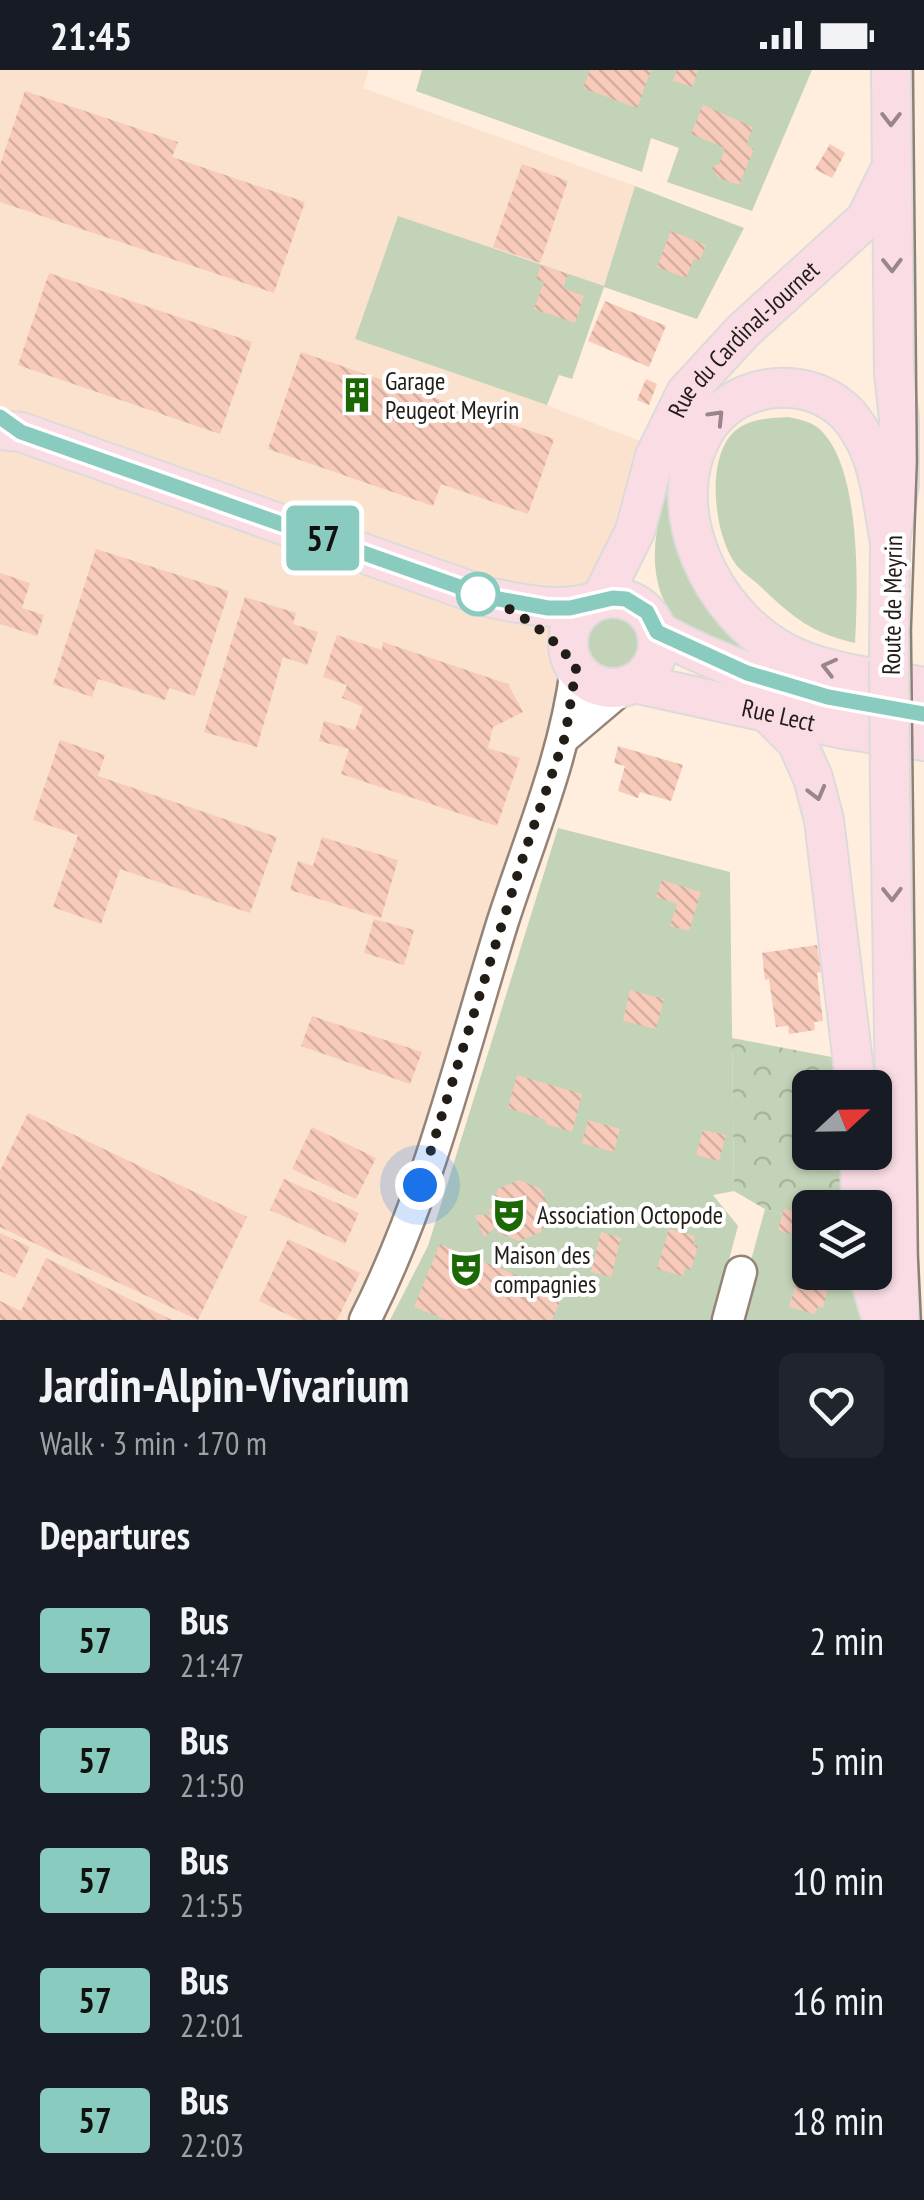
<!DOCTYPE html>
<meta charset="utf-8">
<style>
body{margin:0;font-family:"PT Sans Narrow",sans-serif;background:#20242c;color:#f1f3f6;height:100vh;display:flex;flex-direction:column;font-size:38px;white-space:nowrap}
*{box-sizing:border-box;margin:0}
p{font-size:32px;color:#9ea1a6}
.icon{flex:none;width:55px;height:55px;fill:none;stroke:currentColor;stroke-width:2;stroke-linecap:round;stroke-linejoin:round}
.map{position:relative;height:1250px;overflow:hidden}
.drawer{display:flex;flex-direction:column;background:#171b24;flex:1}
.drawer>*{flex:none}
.badge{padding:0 20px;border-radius:8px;font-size:35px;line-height:65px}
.needle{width:65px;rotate:68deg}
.tools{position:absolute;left:792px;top:1000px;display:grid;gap:20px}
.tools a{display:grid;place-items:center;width:100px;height:100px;border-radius:15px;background:#171b24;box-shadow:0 2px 8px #0004;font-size:50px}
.you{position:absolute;width:50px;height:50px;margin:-25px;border:8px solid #fff;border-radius:50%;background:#1a73e8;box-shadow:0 0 0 15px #1a73e833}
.map>.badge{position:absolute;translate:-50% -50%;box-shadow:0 0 0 5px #fff}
h2{padding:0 40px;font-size:38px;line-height:90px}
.round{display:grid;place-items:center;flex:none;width:105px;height:105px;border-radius:15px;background:#20242c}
.summary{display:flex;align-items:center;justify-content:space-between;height:170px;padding:0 40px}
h1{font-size:48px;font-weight:700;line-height:75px}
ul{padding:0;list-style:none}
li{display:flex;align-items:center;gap:30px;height:120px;padding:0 40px}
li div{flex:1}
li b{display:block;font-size:38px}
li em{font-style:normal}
li .badge{min-width:110px;font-weight:700;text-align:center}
.status{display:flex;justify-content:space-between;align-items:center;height:70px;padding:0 50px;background:#171b24;direction:ltr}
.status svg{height:28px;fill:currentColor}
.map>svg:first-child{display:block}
.built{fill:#fae2ce}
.green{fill:#c3d3b8}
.forest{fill:url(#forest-crowns)}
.building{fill:url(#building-back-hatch)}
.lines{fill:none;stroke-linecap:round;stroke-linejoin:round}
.minor-casing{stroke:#948477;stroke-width:35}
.major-casing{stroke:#dcdbda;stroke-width:42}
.minor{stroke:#fff;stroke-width:30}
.major{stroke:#fadce4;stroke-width:38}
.tram{stroke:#8c8176;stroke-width:2.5}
.major-bridge-casing{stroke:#dcdbda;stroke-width:42;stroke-linecap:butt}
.major-bridge{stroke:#fadce4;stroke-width:38}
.oneway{stroke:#998688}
.line-casing{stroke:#fff;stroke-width:22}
.line{stroke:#89cbbe;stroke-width:15}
.walk{stroke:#231d17;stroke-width:10;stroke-dasharray:0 18}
.stop-dot{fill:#fff;stroke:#89cbbe;stroke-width:5}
.labels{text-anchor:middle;stroke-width:8;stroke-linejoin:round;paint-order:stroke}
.street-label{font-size:25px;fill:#231d17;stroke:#fff}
.poi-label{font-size:25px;fill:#231d17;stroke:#fff;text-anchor:start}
</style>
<div class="status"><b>21:45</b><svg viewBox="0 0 49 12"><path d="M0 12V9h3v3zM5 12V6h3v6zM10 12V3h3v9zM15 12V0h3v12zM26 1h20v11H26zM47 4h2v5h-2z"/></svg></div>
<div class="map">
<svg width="924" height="1250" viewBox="0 0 924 1250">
<defs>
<pattern id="forest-crowns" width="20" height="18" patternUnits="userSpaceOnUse" patternTransform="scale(2.5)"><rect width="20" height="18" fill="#c3d3b8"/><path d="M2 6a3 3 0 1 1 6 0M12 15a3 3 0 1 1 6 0" fill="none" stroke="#a7b59d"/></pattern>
<pattern id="building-back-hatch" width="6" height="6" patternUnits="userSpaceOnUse" patternTransform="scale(2.5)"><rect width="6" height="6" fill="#f7caba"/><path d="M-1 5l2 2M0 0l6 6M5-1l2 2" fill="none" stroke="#d3ad9f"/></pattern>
</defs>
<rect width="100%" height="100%" fill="#ffedde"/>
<polygon class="built" points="0,0 369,0 363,18 635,116 604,217 355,269 547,335 650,375 413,1098 351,1250 0,1250"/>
<g class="green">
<polygon points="422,0 812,0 752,141 667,112 679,78 651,68 642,102 416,21"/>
<polygon points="635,116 744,158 697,249 604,217 572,309 559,305 547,335 355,269 398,146 604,216"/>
<path d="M788,347C797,349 809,351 817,357C862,392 858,520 855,573C812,563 794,548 763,519C756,511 746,506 739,498C713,470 702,377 742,356C756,348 773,348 788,347Z"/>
<path d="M669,415L674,416L748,573L744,587C729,581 713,576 700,569C643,536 649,469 669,415Z"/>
<circle cx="613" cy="573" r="25"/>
<polygon points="558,758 730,802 734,1121 713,1125 738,1156 727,1197 721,1250 390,1250 428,1176"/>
<polygon points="765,1139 810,1152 810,1202 851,1203 864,1250 743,1250 745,1223 758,1207 757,1198 751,1190"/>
</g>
<polygon class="forest" points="732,968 837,988 839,1017 810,1018 810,1082 843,1083 844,1137 810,1138 810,1152 765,1139 734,1121"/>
<g class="building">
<polygon points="590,0 651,0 637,38 583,18"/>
<polygon points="677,0 698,0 693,17 673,11"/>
<polygon points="25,21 178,72 172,87 305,132 274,223 0,132 0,95"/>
<polygon points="703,35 753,57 746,75 754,79 739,115 719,108 711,98 719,94 725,78 691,64"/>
<polygon points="830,74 845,83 832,108 815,99"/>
<polygon points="522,94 568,111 540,193 493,177"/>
<polygon points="671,161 706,175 700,190 694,189 686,208 657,197"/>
<polygon points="541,195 568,204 563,218 584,226 575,253 534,239 544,212 536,209"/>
<polygon points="49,203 252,272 220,364 18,295"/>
<polygon points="605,231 666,256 649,297 588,271"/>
<polygon points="301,282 554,369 528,444 441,414 433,436 268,379"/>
<polygon points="646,309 657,314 649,335 637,330"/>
<polygon points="96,479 229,521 195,626 169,618 165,630 98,609 92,627 53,614"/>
<polygon points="0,503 30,513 22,538 44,545 37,566 0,554"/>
<polygon points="245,527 296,543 293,554 318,562 307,595 283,587 257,677 204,662"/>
<polygon points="337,565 382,580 383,572 508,614 523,642 493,657 488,678 520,688 497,756 341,704 349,679 319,671 324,651 355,660 363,637 342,628 347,615 323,607"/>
<polygon points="60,670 105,685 98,706 277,767 250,843 120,799 101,854 53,837 78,765 33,750"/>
<polygon points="618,676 683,695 671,731 640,722 638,728 618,721 625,696 614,693"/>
<polygon points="322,767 398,790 381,848 290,820 298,791 313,796"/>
<polygon points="662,810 701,822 689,861 670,856 677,834 656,827"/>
<polygon points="374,849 414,860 404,895 364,883"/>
<polygon points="817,875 821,902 817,903 823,951 814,952 815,960 789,964 788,956 776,957 769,909 765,910 762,883"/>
<polygon points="630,920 664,929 656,959 623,951"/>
<polygon points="312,946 422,982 410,1014 301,976"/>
<polygon points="517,1005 582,1024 572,1062 545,1054 546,1050 508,1038"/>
<polygon points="28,1043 247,1147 198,1250 0,1157 0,1101"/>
<polygon points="588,1050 620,1059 614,1082 582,1073"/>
<polygon points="312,1057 376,1088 356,1129 292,1099"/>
<polygon points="703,1060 726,1065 719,1091 696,1085"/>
<polygon points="284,1109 359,1143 345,1174 270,1140"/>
<polygon points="519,1110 541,1119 550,1140 541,1162 519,1171 498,1163 496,1157 484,1167 475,1145 491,1145 489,1141 498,1119"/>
<polygon points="784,1139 797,1143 791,1164 778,1160"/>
<polygon points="669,1159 695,1166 693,1175 698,1176 691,1200 685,1198 683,1206 657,1199"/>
<polygon points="601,1162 621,1168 611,1207 591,1202"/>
<polygon points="0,1163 30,1177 15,1208 0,1201"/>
<polygon points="288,1169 360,1203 337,1250 299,1250 259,1231"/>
<polygon points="440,1174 563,1224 552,1250 447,1250 414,1237"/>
<polygon points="46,1188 172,1250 0,1250 0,1231 21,1241"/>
<polygon points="801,1197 810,1199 810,1202 827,1204 824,1212 829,1214 823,1238 818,1236 815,1244 789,1237"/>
</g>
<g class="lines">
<defs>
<g id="minor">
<polyline points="565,667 624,617"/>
<path d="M365,1250C428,1126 461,986 502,854C529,770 565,687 576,599"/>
<polyline points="728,1250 741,1202"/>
</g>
<g id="major">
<path d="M0,360L21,362L487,527C523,534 555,542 590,533"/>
<path d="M890,472C884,441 881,405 868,376C862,364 853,348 842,339C801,303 731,314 704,362C660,439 712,544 784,582C825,604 879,608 924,617"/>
<circle cx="613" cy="573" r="45"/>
<path id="s1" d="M601,529L635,461L655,386L686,323L743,261L866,149L888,104"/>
<path d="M657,561C740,609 831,628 924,644"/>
<polyline points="889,591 890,472 899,415 899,349 894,303 891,0"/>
<path id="s2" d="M634,613L843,659L924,671"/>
<polyline points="767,642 797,672 813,708 824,750 856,1018"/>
<polyline points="890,726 899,1250"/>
<polyline points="860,1082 861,1138"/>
<polyline points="868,1202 882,1250"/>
</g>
</defs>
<use href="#minor" class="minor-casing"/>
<use href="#major" class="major-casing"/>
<use href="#minor" class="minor"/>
<use href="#major" class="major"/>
<polyline class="tram" points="913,0 917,391 911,560 918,1185 921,1250"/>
<defs>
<polyline id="major-bridge" points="889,591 890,726"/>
</defs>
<use href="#major-bridge" class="major-bridge-casing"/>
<use href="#major-bridge" class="major-bridge"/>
</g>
<defs><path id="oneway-chevron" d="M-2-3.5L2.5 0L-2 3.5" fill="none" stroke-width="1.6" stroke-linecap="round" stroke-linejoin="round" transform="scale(2.5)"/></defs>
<g class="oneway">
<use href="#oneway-chevron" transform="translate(891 49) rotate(90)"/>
<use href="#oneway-chevron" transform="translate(892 195) rotate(89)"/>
<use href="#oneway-chevron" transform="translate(717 347) rotate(-46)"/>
<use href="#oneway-chevron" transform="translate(829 597) rotate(-166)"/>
<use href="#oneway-chevron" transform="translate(817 723) rotate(75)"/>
<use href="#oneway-chevron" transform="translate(892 824) rotate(89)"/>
</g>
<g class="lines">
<defs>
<polyline id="line" points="0,347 21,362 488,527 548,538 570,538 613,528 626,529 647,542 657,562 747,603 828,627 924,644"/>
</defs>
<use href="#line" class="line-casing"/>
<use href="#line" class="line"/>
<path class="walk" d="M420,1115L525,781L565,667L576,599C561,570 508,534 478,524"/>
</g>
<defs>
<symbol id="building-bare" viewBox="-9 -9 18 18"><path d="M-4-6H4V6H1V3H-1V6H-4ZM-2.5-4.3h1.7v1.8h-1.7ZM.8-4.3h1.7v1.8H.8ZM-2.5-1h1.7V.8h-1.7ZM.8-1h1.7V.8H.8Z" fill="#1c6804" stroke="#fff" stroke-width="2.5" paint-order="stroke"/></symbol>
<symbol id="theatre-bare" viewBox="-9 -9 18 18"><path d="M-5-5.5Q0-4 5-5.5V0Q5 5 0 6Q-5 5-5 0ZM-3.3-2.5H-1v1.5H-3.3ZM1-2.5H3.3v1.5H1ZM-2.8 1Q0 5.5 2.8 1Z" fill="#1c6804" stroke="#fff" stroke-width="2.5" paint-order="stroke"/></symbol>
</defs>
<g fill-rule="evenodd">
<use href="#building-bare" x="332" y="300" width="50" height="50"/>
<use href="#theatre-bare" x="484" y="1120" width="50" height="50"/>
<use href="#theatre-bare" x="441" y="1174" width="50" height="50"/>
</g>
<circle class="stop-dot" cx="478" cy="524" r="20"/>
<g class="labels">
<g class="street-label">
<text dy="9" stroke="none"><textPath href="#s1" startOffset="302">Rue du Cardinal-Journet</textPath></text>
<text transform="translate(892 535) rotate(-89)" y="9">Route de Meyrin</text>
<text dy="9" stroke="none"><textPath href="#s2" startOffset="148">Rue Lect</textPath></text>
</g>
<g class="poi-label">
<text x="385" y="320">Garage<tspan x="385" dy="29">Peugeot Meyrin</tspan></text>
<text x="537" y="1154">Association Octopode</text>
<text x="494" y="1194">Maison des<tspan x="494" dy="29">compagnies</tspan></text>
</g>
</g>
</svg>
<div class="tools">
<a><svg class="needle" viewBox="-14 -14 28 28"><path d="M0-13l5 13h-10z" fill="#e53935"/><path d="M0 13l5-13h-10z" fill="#9ea1a6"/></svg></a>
<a><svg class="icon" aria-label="layers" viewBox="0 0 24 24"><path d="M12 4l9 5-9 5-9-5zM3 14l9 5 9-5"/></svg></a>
</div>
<div class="you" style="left:420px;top:1115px"></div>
<b class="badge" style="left:323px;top:468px;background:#89cbbe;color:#111">57</b>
</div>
<section class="drawer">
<div class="summary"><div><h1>Jardin-Alpin-Vivarium</h1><p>Walk · 3 min · 170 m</p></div><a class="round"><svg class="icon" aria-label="heart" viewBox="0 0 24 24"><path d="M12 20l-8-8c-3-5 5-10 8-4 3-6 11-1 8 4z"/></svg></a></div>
<h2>Departures</h2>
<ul>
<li><span class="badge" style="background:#89cbbe;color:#111">57</span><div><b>Bus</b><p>21:47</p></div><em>2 min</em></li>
<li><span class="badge" style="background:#89cbbe;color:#111">57</span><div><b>Bus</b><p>21:50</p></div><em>5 min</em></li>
<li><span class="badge" style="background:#89cbbe;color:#111">57</span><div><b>Bus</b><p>21:55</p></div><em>10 min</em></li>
<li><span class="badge" style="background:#89cbbe;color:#111">57</span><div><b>Bus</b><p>22:01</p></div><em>16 min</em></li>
<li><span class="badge" style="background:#89cbbe;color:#111">57</span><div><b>Bus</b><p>22:03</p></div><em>18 min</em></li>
</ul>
</section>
